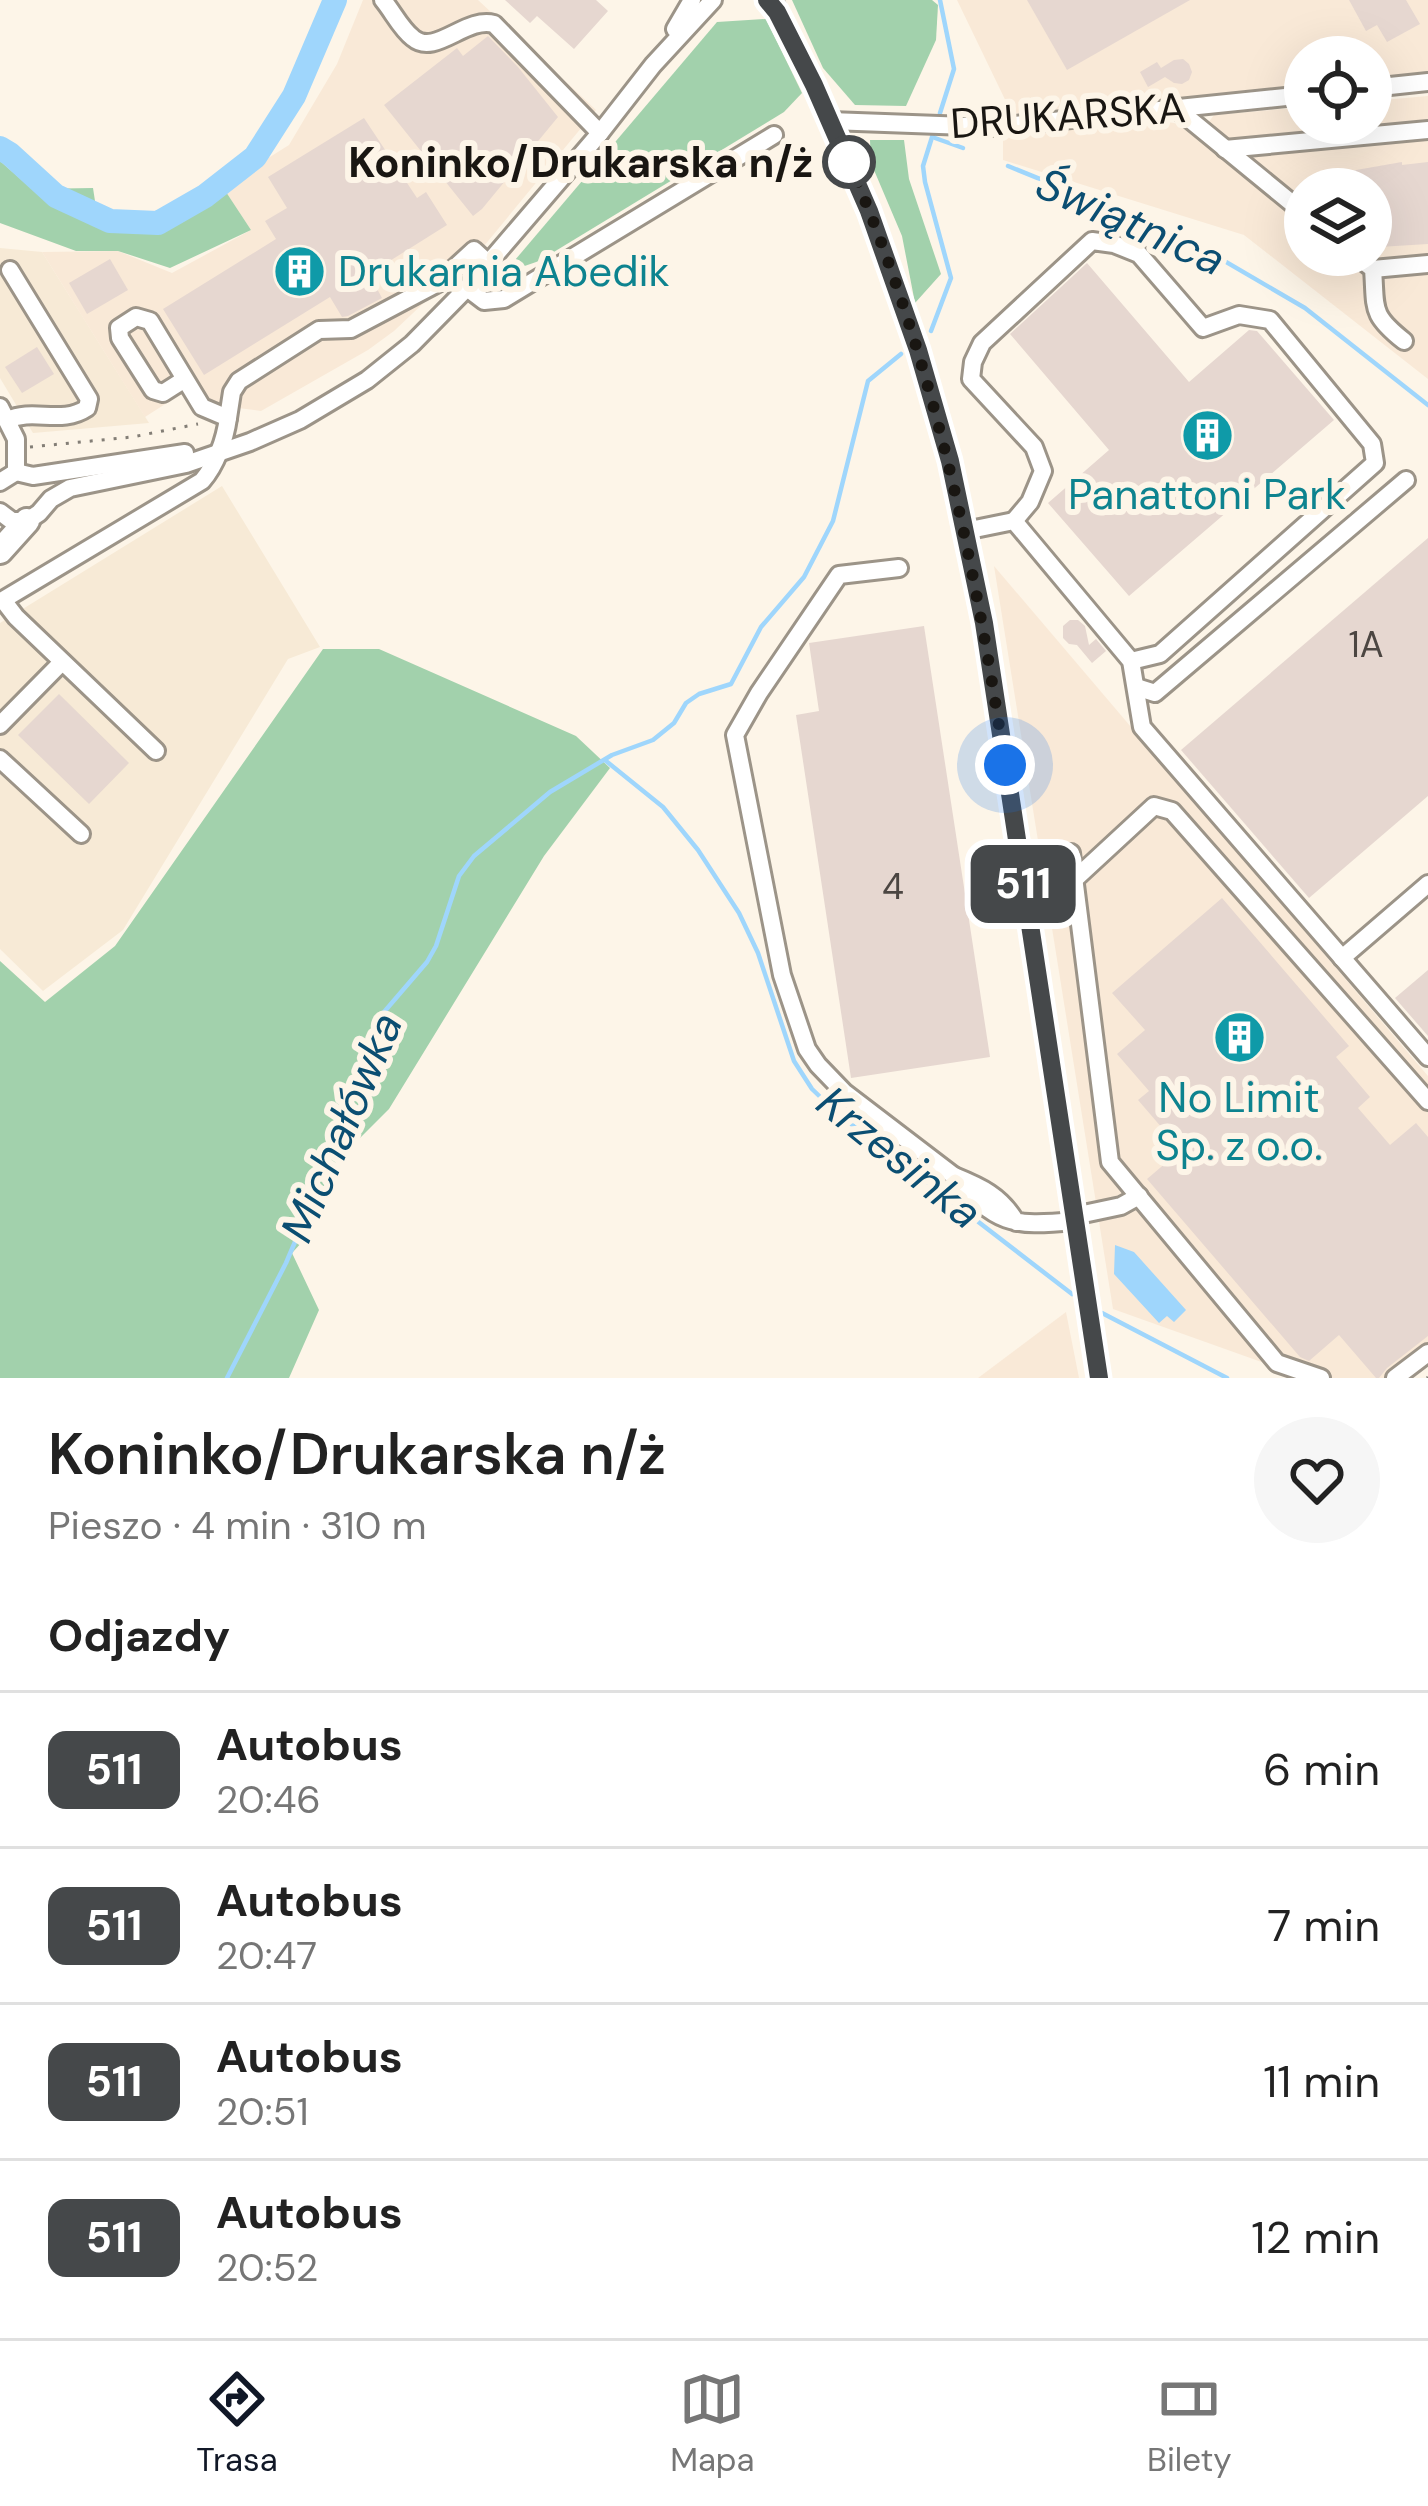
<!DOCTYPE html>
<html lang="pl">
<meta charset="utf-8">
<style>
body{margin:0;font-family:"DM Sans",sans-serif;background:#f6f6f6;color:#222;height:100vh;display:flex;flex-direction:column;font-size:45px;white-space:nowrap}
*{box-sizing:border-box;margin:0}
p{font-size:39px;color:#767676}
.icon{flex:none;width:66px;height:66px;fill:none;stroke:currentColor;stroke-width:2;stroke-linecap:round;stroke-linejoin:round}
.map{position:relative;height:1378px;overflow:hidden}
.details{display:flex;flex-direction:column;background:#fff;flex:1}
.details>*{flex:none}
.badge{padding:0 24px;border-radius:18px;font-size:42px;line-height:78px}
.tools{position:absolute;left:1284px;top:36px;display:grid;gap:24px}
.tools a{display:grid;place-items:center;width:108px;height:108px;border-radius:50%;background:#fff;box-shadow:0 12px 48px #0002;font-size:60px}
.you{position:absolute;width:60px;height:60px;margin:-30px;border:9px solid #fff;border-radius:50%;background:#1a73e8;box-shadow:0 0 0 18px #1a73e833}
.map>.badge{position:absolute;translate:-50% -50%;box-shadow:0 0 0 6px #fff}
h2{padding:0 48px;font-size:45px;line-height:108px}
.round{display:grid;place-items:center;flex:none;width:126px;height:126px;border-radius:63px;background:#f6f6f6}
.overview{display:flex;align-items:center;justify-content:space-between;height:204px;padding:0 48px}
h1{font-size:57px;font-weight:600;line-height:90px}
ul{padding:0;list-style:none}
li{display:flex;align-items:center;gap:36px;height:156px;padding:0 48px;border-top:3px solid #e0e0e0}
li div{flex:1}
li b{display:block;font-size:45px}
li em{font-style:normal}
li .badge{min-width:132px;font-weight:700;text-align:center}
.tab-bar{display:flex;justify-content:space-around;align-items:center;height:168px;border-top:3px solid #e0e0e0;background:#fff;font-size:33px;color:#767676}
.tab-bar a{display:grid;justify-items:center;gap:6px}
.tab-bar .selected{color:#111827}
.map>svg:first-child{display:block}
.commercial{fill:#f7ead6}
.industrial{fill:#f9e9d7;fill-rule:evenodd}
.green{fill:#a2d1ac}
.water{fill:#9fd6fc}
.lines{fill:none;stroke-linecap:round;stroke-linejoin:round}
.stream{stroke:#9fd6fc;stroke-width:4.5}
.river{stroke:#9fd6fc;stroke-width:24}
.building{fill:#e6d7d0}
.minor-casing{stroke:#9c9488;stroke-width:22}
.highway-casing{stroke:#9c9488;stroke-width:30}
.path{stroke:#837e76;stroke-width:3;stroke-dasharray:3 9;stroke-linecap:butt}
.minor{stroke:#fff;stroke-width:16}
.highway{stroke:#fff;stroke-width:24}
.line-casing{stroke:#fff;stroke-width:27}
.line{stroke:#45484a;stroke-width:18}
.walk{stroke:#191612;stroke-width:12;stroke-dasharray:0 21.6}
.stop-dot{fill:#fff;stroke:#45484a;stroke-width:6}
.labels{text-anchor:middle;stroke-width:12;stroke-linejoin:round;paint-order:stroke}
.number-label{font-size:36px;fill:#4c4642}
.street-label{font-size:42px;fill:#191612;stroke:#fdf5e8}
.stop-label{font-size:42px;font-weight:bold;fill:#191612;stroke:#fdf5e8;text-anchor:end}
.culture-label{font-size:42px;fill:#0d838f;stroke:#fdf5e8}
.water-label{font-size:45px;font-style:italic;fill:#0b4e72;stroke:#fdf5e8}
</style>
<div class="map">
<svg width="1428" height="1378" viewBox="0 0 1428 1378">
<rect width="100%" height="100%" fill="#fdf5e8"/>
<g class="commercial">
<polygon points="0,248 42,252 149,423 33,433 0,378"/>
<polygon points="222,486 320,647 288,659 123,930 43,991 0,949 0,623"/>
</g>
<g class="industrial">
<polygon points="363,0 478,0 596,110 484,246 394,331 368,350 261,411 215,405 198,383 145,417 42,252 118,251 172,273 251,230 222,187 289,145 337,64"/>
<polygon points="957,0 1428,0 1428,72 1371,78 1371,57 1305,57 1305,85 1012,114"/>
<path d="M1428,96V379L1244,235L1003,160V137L1158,120L1179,124L1197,138L1214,115L1305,107V123H1371V101ZM1305,189H1371V255H1305Z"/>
<polygon points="994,566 1428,1076 1428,1360 1404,1378 1306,1378 1113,1309"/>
<polygon points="1066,1312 1079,1378 978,1378"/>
</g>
<g class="green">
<polygon points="792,0 932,0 938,5 936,40 906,106 855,105 823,68"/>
<polygon points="766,19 802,93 784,112 539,261 504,273 717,22"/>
<polygon points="870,140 904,140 909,179 941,274 915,303 902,236 871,163"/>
<polygon points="0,161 32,189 93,188 99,227 150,229 190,215 226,192 251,230 170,268 118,251 76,251 0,223"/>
<polygon points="323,649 379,649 576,736 610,768 544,856 389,1109 334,1164 316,1227 292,1253 319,1310 289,1378 0,1378 0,961 45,1002 115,946"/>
</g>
<polygon class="water" points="1115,1245 1134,1252 1186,1310 1174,1322 1167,1316 1159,1323 1114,1274"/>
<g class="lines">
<g class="stream">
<polyline points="940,113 954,69 940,0"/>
<polyline points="935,138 963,148"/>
<polyline points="1008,166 1185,238 1305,308 1428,405"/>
<polyline points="931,331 951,278 925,182 923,166 933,134"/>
<polyline points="606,761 663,807 698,850 739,913 758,953 794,1061 812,1089 838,1114 1072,1294"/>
<polyline points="1102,1313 1227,1378"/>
<polyline points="227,1378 286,1263 309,1209 333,1128 355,1090 378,1019 427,962 436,946 459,876 474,856 550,792 612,755 653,740 674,723 686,703 699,694 731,684 761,627 804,577 833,521 868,381 901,354"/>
</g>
<polyline class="river" points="0,148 10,154 56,196 110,221 158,223 205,196 255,157 294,96 335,0"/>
</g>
<g class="building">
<polygon points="505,0 596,0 608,11 574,49 537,16 530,23"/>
<polygon points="1027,0 1190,0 1067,70"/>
<polygon points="1349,0 1406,0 1420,24 1387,42 1377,25 1366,31"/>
<polygon points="488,36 518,67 558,117 482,209 473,216 384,105 457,48 463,56"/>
<polygon points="1183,59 1189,64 1192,72 1189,80 1182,84 1174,83 1165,77 1148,87 1140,72 1157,62 1161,68 1174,60"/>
<polygon points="364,118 417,198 426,192 447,225 369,274 382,298 348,316 342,317 330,297 204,375 163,309 276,239 265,221 287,208 268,177"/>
<polygon points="1402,162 1402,165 1428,162 1428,244 1379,247 1378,240 1371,240 1371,189 1348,189 1348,183 1339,173"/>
<polygon points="110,259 128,290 87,314 69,283"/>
<polygon points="1087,263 1189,382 1249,330 1257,331 1334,420 1129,596 1048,503 1109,450 1010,334"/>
<polygon points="37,347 54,374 22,393 5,367"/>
<polygon points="1428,538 1428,796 1309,898 1181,750"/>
<polygon points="1070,620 1078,620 1085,626 1089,645 1096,639 1106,651 1092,663 1077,645 1069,644 1063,638 1063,626"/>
<polygon points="924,626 990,1057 851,1078 796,715 819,711 809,643"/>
<polygon points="59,694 129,763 89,804 18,735"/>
<polygon points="1222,898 1349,1046 1336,1057 1370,1097 1358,1108 1390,1145 1416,1123 1428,1137 1428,1336 1387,1368 1379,1378 1376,1378 1339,1335 1309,1361 1300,1357 1147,1179 1181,1150 1138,1100 1149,1091 1117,1054 1145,1030 1112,993"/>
<polygon points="1428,970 1428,1036 1395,998"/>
</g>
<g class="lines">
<defs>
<g id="minor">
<path d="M383,0C393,12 401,29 413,38C435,57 466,16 494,24L600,133"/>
<polyline points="773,0 830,121 869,210 918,350 949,461 984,624 1099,1378"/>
<polyline points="675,29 692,0"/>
<polyline points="1371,88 1428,82"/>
<polyline points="1177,109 1305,214"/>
<polyline points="830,121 994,127 1305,95"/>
<polyline points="1225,149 1428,130"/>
<path d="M1355,255L1373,269C1376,309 1370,314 1404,341"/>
<polyline points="1373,269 1428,264"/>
<polyline points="467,288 484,301 504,299 774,135"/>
<polyline points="0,407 16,439 16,472"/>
<polyline points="228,418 232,392 239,381 319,330 351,329 438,283 474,250 488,263"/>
<path d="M8,420C33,408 62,425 87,408L89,399L10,270"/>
<polyline points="0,482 16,472 33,476 185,453"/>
<polyline points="0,512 12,521 27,521 39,513 51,499 70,488 186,464 250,442 300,420 367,380 412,344 467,288 600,133 653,65 713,0"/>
<polyline points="1014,521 1030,502 1043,471 1034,447 971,379 973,362 982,343 1092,241 1114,244 1139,254 1203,328 1239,315 1270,320 1372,444 1375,463 1160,654 1131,661"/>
<polyline points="965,531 1014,521 1131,661 1142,727 1428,1057"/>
<polyline points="899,568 839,575 759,693 735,735 782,975 807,1049 818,1065 844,1092 954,1176"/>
<polyline points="1136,687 1155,693 1406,480"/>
<polyline points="0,725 62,662"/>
<path d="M156,751L16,617L3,600L202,481C216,465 225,440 228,418L202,407L150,321L136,317L119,328L120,338L153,390L163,393L185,379"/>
<polyline points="0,759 81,834"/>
<polyline points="1019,860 1071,853 1110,1162 1277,1363 1321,1378"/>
<polyline points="1075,879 1154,806 1172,811 1428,1101"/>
<polyline points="1342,958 1428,884"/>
<polyline points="1074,1216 1121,1206 1139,1196"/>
<path d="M1016,1222C1001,1196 981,1187 954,1176C997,1224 1010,1227 1074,1221"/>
<polyline points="1395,1378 1428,1353"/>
</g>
<polyline id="highway" points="0,551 27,521"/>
</defs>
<use href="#minor" class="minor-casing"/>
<use href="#highway" class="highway-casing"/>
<g class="path">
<polyline points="30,447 132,437 198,424"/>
<polyline points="1427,1378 1428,1377"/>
</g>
<use href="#minor" class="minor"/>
<use href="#highway" class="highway"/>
</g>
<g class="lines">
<defs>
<polyline id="line" points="767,0 777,12 814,85 869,211 918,350 950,461 984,623 1099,1378"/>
</defs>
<use href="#line" class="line-casing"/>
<use href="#line" class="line"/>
<path class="walk" d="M849,162C933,357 974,557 1005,765"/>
</g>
<defs>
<symbol id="building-disc" viewBox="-11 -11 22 22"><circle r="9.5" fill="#0f9aa8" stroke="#fdf5e8"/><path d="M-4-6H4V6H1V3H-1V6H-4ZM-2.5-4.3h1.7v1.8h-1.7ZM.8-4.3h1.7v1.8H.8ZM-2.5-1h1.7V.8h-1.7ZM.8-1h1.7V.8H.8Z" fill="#fff"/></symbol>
</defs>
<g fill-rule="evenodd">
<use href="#building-disc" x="270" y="242" width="59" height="59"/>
<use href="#building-disc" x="1178" y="406" width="59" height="59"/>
<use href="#building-disc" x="1210" y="1008" width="59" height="59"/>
</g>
<circle class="stop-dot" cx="849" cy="162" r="24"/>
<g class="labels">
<g class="number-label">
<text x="1366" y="657">1A</text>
<text x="893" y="899">4</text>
</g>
<g class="street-label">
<text transform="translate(1068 115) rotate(-4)" y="15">DRUKARSKA</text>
</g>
<g class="stop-label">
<text x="813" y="177">Koninko/Drukarska n/ż</text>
</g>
<g class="culture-label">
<text x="338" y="286" text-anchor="start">Drukarnia Abedik</text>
<text x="1207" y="509">Panattoni Park</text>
<text x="1239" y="1112">No Limit<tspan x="1239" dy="48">Sp. z o.o.</tspan></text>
</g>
<g class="water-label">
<text transform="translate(1131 221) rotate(24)" y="16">Świątnica</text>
<text transform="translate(341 1127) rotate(-67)" y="16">Michałówka</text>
<text transform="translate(900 1157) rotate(39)" y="16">Krzesinka</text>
</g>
</g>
</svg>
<div class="tools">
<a><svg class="icon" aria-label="locate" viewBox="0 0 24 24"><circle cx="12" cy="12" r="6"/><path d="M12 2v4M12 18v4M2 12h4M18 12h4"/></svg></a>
<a><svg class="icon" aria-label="layers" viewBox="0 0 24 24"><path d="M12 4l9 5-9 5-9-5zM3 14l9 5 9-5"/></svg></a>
</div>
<div class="you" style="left:1005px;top:765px"></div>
<b class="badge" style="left:1023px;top:884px;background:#45484a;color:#fff">511</b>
</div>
<section class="details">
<div class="overview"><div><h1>Koninko/Drukarska n/ż</h1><p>Pieszo · 4 min · 310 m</p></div><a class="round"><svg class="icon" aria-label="heart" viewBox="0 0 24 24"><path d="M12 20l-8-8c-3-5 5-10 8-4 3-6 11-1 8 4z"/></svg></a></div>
<h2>Odjazdy</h2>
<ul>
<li><span class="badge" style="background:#45484a;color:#fff">511</span><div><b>Autobus</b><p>20:46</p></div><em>6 min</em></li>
<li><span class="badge" style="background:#45484a;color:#fff">511</span><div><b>Autobus</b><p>20:47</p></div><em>7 min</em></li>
<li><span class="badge" style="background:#45484a;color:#fff">511</span><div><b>Autobus</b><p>20:51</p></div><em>11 min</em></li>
<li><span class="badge" style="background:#45484a;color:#fff">511</span><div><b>Autobus</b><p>20:52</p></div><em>12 min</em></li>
</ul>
</section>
<nav class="tab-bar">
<a class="selected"><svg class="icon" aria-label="directions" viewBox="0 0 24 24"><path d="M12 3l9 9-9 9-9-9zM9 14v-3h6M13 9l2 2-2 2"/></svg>Trasa</a>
<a><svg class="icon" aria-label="map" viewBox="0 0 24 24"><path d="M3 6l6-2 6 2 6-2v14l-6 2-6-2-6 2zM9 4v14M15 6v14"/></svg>Mapa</a>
<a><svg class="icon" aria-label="tickets" viewBox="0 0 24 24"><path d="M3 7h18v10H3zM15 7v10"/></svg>Bilety</a>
</nav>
